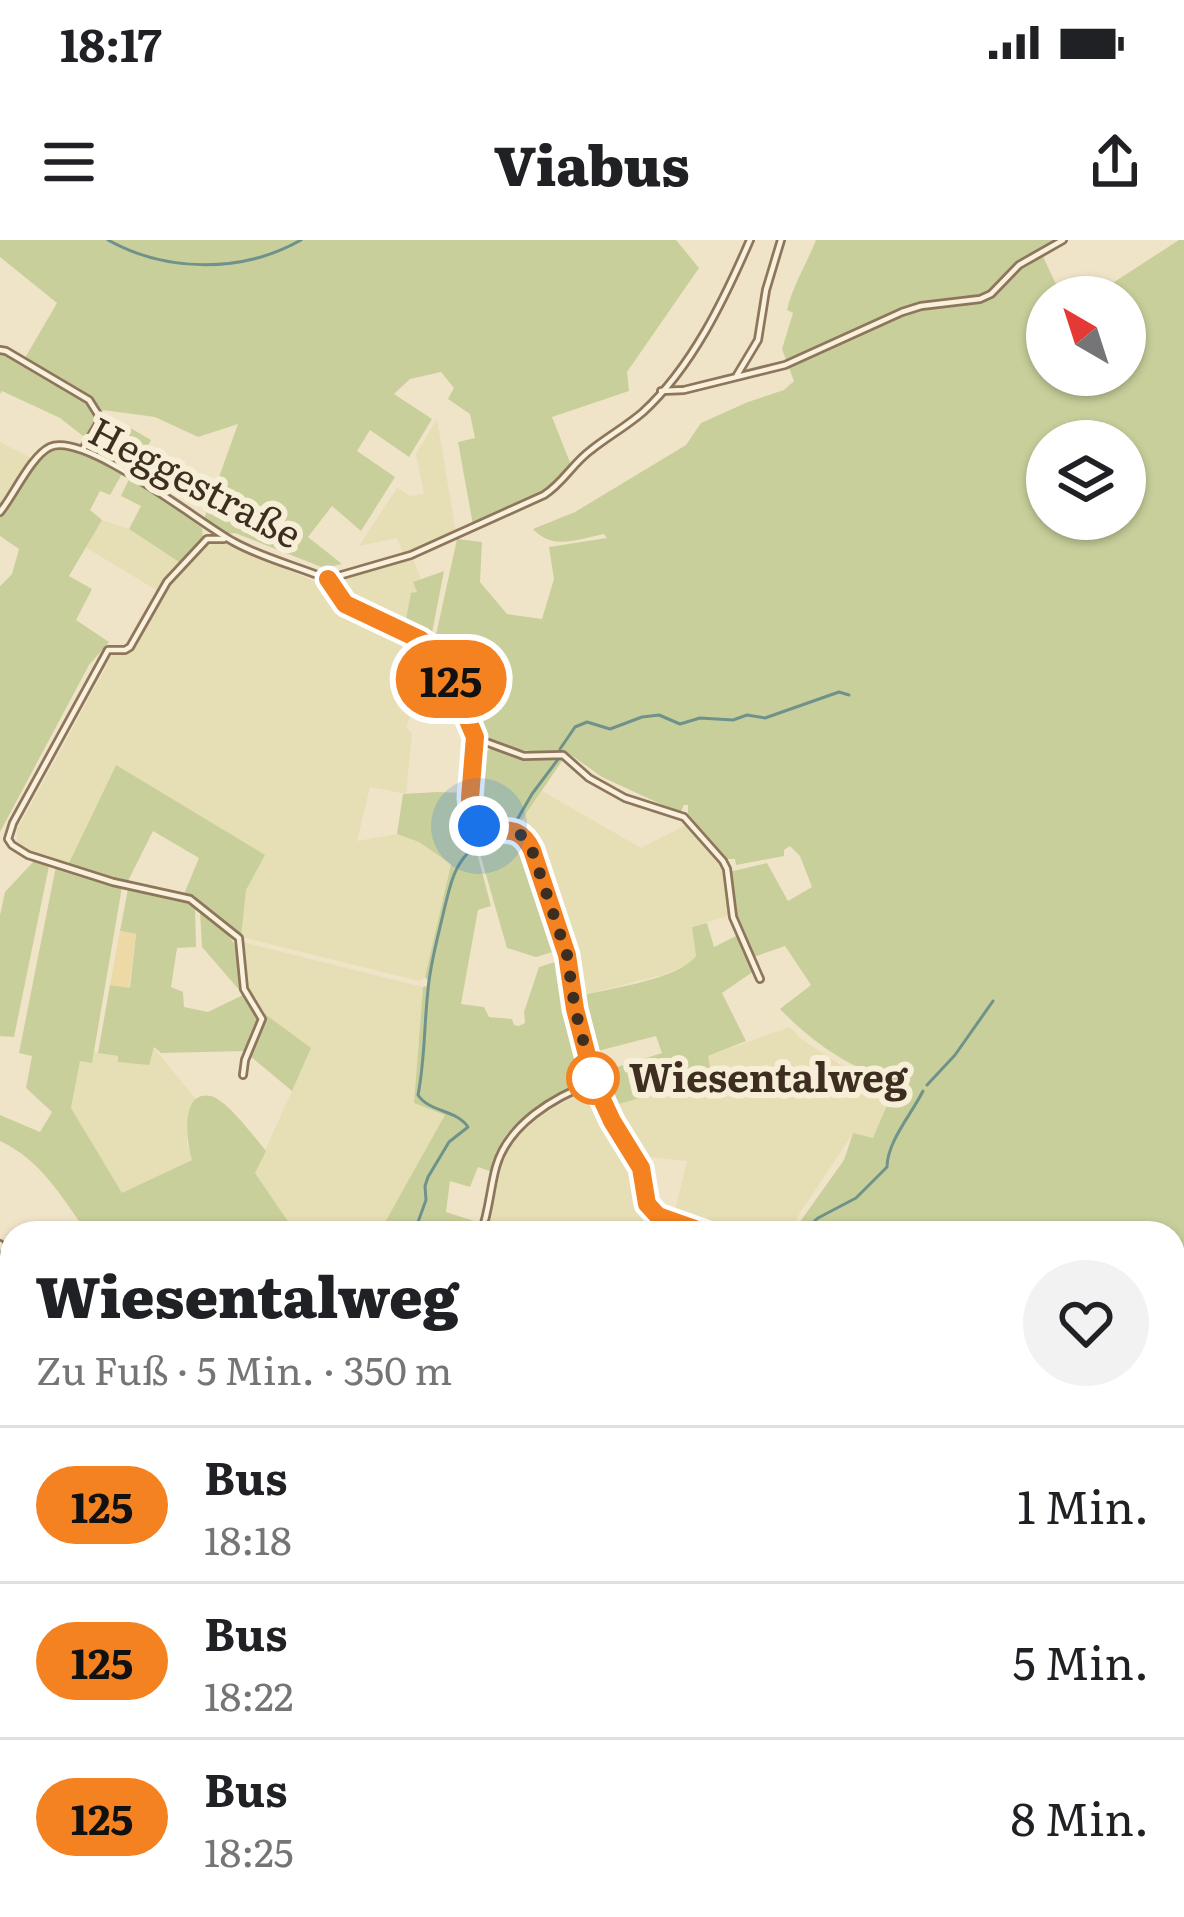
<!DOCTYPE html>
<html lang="de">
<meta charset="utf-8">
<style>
body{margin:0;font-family:Literata,serif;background:#f2f2f2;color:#202124;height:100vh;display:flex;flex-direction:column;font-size:45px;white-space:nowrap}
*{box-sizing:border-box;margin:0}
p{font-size:39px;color:#757577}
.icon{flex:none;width:66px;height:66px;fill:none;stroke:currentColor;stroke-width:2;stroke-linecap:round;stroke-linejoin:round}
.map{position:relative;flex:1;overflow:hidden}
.panel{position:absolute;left:0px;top:981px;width:1185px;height:696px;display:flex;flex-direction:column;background:#fff;border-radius:36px 36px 0 0;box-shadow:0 3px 9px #0004}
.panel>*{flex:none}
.badge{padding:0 24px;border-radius:39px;font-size:42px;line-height:78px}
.needle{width:78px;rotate:321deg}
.controls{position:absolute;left:1026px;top:36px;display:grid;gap:24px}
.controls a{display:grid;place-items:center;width:120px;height:120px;border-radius:50%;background:#fff;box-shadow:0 3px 9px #0004;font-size:60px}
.you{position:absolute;width:60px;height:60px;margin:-30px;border:9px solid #fff;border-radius:50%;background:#1a73e8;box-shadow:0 0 0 18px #1a73e833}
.map>.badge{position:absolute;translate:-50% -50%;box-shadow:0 0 0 6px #fff}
.round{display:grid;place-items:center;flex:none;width:126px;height:126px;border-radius:63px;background:#f2f2f2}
.overview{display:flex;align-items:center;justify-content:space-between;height:204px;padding:0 36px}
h1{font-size:57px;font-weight:800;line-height:90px}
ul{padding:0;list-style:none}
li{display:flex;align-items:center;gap:36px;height:156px;padding:0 36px;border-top:3px solid #e0e0e0}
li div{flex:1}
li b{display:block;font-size:45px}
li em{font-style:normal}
li .badge{min-width:132px;font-weight:700;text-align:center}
.status{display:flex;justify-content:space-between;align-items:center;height:84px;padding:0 60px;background:#fff;direction:ltr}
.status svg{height:33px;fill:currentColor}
header{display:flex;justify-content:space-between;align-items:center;height:156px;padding:0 36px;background:#fff;font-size:54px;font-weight:800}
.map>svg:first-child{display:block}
.farmland{fill:#e6deb5}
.green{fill:#c9cf9b;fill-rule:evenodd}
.sand{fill:#ecd9a5}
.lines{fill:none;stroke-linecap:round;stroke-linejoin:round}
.stream{stroke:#6f938a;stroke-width:3}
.street-casing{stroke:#8d765c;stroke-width:10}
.street{stroke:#faf1dc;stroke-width:4.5}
.line-casing{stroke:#fff;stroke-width:27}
.line{stroke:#f58220;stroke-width:18}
.walk{stroke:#3d2e20;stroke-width:12;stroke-dasharray:0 21.6}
.stop-dot{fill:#fff;stroke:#f58220;stroke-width:6}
.labels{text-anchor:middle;stroke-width:12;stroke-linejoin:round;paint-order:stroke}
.street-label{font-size:39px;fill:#3d2e20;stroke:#f7eed8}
.stop-label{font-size:39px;font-weight:bold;fill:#3d2e20;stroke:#f7eed8;text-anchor:start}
</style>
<div class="status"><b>18:17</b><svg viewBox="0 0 49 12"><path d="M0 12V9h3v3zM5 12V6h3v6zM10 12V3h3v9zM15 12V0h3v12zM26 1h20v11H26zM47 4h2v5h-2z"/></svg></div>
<header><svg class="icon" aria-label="menu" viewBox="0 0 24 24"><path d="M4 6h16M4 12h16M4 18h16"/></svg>Viabus<svg class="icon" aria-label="share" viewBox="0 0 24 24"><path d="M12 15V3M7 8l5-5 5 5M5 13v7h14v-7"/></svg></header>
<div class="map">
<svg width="1184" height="1677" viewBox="0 0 1184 1677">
<rect width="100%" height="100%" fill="#f0e4c8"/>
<g class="farmland">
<polygon points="437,179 456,293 403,313 397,298 359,306 397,248 410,256 424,254 416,214"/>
<polygon points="0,202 31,218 0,263"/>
<polygon points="102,280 129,289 179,322 158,351 85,307"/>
<polygon points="222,301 323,345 344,366 419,403 434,415 406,488 412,493 406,554 370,547 357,601 397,594 419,602 451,623 425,737 419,741 241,697 246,650 251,636 115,526 68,625 35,614 17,602 17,590 113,414 126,414 134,410 169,344 209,303"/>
<polygon points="412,317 421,339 414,342 417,352 411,354 404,390 355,367 339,354 335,340"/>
<polygon points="542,551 641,608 688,584 721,621 730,675 693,687 697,716 690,724 662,735 575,757 569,713 534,605 528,593 517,587"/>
<polygon points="243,702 423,747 414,863 446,875 379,993 296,993 255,933 311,808 261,771 251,759 246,748"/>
<polygon points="790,787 800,798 854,834 874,845 896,847 873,899 853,893 787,993 714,993 673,979 687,921 639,916 608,867 712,838 708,816"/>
<polygon points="153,807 196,859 188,874 187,905 193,919 122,954 71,868 80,821 91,822 93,812 118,816"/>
<polygon points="591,847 637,927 647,973 696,993 484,993 497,931 505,910 514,895 533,880"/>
<polygon points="1184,1576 1184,1677 903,1677 901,1665 995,1665 992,1670 1030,1668 1033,1665 1173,1665 1173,1585"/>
<polygon points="212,1665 224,1665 298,1677 127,1677 143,1672 207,1671"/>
<polygon points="305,1665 568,1665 541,1677 325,1677 303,1673"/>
<polygon points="592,1665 817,1665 820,1677 613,1677"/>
</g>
<g class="green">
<polygon points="0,0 676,0 699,28 627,132 629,151 552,177 571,225 549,248 473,285 458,202 475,198 470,174 448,159 454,148 441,132 410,139 394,154 432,179 409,217 370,190 357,211 395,237 361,291 332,266 308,297 342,324 324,328 235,293 228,294 204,279 238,184 198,197 155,177 103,170 91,191 83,196 60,178 2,151 0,154 0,113 22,123 57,63 0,17"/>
<path d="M816,0H1057L1040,10L1062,57H1047V135H1125V57H1091L1179,0H1184V1388L1173,1395V993H814L810,990L807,993H792L844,920L853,893L873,898L897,842C852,830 813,803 780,769L811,745L785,706L751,718L734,677L729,632L767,623L788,661L812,647L800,616L790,606L784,610V616L736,625L735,619H726L688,574V565H684L680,573L602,537L564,510C539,513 522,512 499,503C493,501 486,500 481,496C462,484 456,428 434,404L457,299L482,302L480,342L507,374L542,379L554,339L549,307L607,298L604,294C577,299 553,311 533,289L575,272L686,205L701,183L748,162L784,150L794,141L782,109L793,73L787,70C793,45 806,25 816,0ZM1047,201H1125V279H1047Z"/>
<polygon points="104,182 127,186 151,200 136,229 132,231 89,207 88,204"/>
<path d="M62,207L80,211L123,232L110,255L100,251L90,270L102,280L69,336L92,349L76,380L109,402L89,425L0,592V346L12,334L19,309L0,296V275C19,254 34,214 62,207Z"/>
<polygon points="130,237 202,288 203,297 179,322 129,289 141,266 121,256"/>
<polygon points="444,331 430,403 404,390 411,353 417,352 413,342"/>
<polygon points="490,507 532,520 564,518 517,587 486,585 474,578 472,567 478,510 489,510"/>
<polygon points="116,525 265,615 246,650 241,697 191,656 184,654 199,618 153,591 127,643 68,625"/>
<path d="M437,552L469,553L470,578L475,586L520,596L528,607L562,709L536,717L507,708L478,607L476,609L491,666L478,670L461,764L484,767L489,777L512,779L514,785L519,786L525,783L524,772L539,727L565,719L572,769L590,839C562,851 515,876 501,903C496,912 494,922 492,932L478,927L470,947L450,941L446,972L480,983L475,993H379L445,875L414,863L423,747L427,746L428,741L425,737L451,624L419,602L397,594L403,554Z"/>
<polygon points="35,620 49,626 14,797 0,796 0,675 5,652"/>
<path d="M56,626L122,647L92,823L80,821L71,868L122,953L192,920C187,904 179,849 211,856C227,860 255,898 266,911L255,933L296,993H85L86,991C61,956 41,920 0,901V875L40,892L52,872L26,848L32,816L19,813Z"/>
<polygon points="131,647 188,662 195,666 196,707 177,708 171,747 183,752 184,767 208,772 243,755 256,773 259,783 245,811 161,813 154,807 149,825 118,822 118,816 98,813 110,745 130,747 136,694 120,691 128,649"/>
<path d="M200,672C240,701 238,703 241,752L202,707Z"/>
<path d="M707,683L714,707L738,695L754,731L722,753L746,801L708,816L712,838L608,867L595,834L662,813L656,796L590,813L575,757C606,749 678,740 696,716L692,687Z"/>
<polygon points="261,771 311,808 292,851 250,816 265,783"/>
<polygon points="0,1227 10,1243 12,1242 12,1456 0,1462"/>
<polygon points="1173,1455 1181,1462 1175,1471 1176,1474 1184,1470 1184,1576 1173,1585"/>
<polygon points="3,1511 12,1518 12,1614 6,1616 0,1612 0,1513"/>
<polygon points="0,1617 12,1627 12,1665 51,1665 55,1672 42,1677 0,1677"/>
<path d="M60,1665H212L207,1671C158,1671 112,1677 64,1677Z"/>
<polygon points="817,1665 901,1665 903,1677 820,1677"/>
</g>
<polygon class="sand" points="120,691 136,694 129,748 110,745"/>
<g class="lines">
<g class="stream">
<path d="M108,0C167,33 243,33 301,0"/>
<polyline points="560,509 575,487 587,482 610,489 642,477 659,475 680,484 700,478 733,480 747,475 765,478 839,452 849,455"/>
<polyline points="514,585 532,554 559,518"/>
<polyline points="927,845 955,815 993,761"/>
<path d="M414,993L426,960L425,946L428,937L449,902L468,887C456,869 430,873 418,855C425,820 424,785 428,750C430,723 439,693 445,666C450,647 453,629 467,614C478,602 494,598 509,594"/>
<path d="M801,993L818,978L856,958L887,927C887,902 911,875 923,851"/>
<polyline points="1173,1115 1184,1114"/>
<polyline points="1173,1399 1184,1392"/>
<polyline points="0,1663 12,1657"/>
</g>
<defs>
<g id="street">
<polyline points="0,110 6,111 89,160 101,179 83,209"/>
<polyline points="737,135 758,100 766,50 781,0"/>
<polyline points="661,151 684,150 785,125 902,72 921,66 980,59 991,54 1019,25 1063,0"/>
<path d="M0,272C14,255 31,216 50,207C85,191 199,283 234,302C261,317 292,325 320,336L328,339L411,315L544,255C563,243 573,223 591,210C607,197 627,186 643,172C692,127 724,60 750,0"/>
<polyline points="224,299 207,299 167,342 130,407 125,410 108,410 13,583 8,599 12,605 28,615 113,642 190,659 239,698 244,749 262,779 245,820 243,835"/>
<path d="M328,339L345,364L421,400L431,407L448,433L475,498L469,558L471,578C493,604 514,574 532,610L567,715L575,769L594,842L612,881L641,928L647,965L659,976L707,993"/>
<polyline points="475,498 524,516 563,515 589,538 625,558 684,577 723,621 727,629 733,677 760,739"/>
<path d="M481,993C489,972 490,949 496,927C508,884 554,857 594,842"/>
<polyline points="0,1004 12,1028"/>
<polyline points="0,1179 12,1198"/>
<polyline points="1173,1452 1184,1458"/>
<polyline points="0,1467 12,1461"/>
<polyline points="0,1615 9,1621"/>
<polyline points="55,1677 61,1675 57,1665"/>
</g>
</defs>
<use href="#street" class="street-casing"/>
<use href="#street" class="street"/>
</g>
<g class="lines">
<defs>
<path id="line" d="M328,339L345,364L421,400L431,407L448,433L475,497L470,558L472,578C492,604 515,574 532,610L567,715L575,769L594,842L612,881L641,928L647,964L658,976L706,993"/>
</defs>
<use href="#line" class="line-casing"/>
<use href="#line" class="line"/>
<path class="walk" d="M479,586C504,595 519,582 532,610L567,715L575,769L594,842L593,838"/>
</g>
<circle class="stop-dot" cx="593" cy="838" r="24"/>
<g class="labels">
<g class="street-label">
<text transform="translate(195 243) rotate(28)" y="14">Heggestraße</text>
</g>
<g class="stop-label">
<text x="629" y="852">Wiesentalweg</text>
</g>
</g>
</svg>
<div class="controls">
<a><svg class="needle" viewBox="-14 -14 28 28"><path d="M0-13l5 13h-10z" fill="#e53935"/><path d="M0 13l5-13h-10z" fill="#757577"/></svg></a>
<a><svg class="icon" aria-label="layers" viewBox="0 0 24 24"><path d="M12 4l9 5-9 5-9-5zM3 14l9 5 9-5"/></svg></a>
</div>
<div class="you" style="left:479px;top:586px"></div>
<b class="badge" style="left:451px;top:439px;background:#f58220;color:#111">125</b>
<section class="panel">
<div class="overview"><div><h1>Wiesentalweg</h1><p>Zu Fuß · 5 Min. · 350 m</p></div><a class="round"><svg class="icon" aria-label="heart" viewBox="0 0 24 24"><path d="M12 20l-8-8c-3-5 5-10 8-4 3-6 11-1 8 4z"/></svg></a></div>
<ul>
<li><span class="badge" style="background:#f58220;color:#111">125</span><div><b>Bus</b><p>18:18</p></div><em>1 Min.</em></li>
<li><span class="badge" style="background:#f58220;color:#111">125</span><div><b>Bus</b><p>18:22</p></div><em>5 Min.</em></li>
<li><span class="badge" style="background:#f58220;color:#111">125</span><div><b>Bus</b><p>18:25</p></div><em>8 Min.</em></li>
</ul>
</section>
</div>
